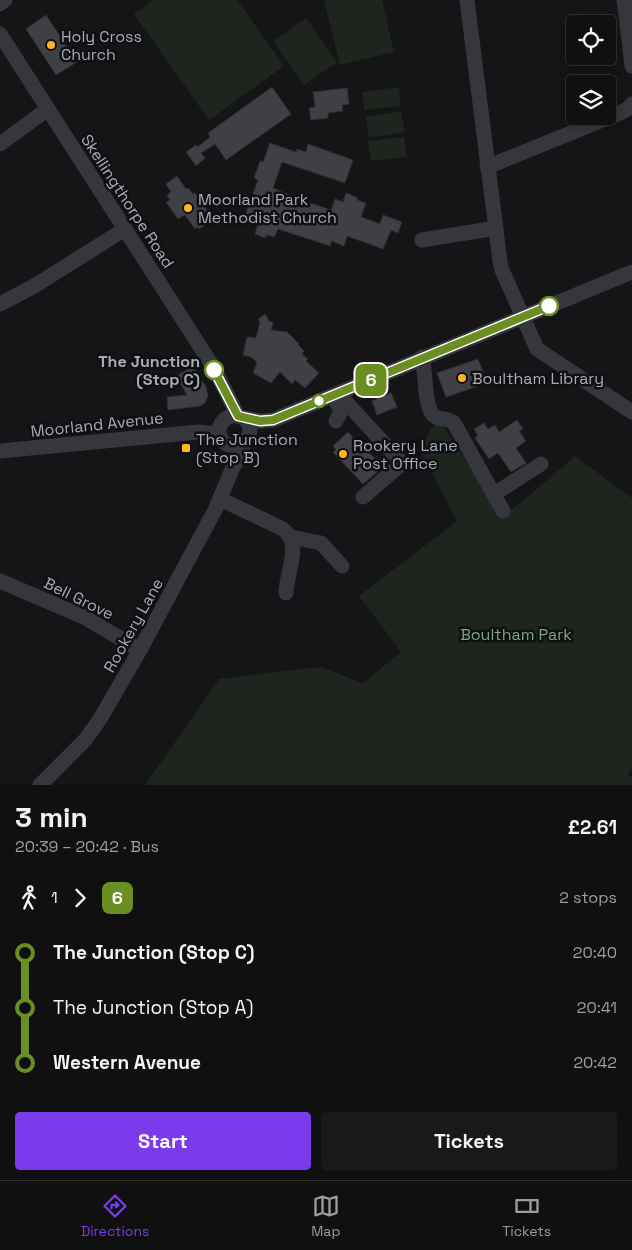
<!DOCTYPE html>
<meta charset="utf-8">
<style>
body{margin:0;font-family:"Space Grotesk",sans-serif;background:#19191a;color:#f1f3f6;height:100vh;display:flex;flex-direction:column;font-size:19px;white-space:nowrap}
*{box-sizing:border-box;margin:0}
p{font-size:16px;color:#9c9d9f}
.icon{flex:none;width:28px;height:28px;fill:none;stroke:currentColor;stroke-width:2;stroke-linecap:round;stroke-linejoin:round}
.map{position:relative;height:785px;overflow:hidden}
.drawer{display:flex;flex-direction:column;background:#101011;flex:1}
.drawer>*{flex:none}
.badge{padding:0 10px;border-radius:8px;font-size:18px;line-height:32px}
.buttons{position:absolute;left:566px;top:15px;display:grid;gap:10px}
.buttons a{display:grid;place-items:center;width:50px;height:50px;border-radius:5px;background:#101011;box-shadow:0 2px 12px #0003,0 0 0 1px #303031;font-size:25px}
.map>.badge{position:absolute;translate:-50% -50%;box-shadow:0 0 0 2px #fff}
.legs{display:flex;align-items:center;gap:8px;height:55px;padding:0 15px;font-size:16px}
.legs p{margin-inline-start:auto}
.overview{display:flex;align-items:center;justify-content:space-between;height:85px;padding:0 15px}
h1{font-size:28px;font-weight:700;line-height:38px}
.button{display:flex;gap:10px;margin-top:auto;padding:10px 15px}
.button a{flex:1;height:58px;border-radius:5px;background:#7c3aed;color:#fff;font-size:20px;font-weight:700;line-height:58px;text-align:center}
.button a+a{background:#19191a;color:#f1f3f6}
ul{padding:0 15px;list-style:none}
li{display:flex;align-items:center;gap:18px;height:55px;font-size:19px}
li i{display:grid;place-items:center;width:8px;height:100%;margin:0 6px;background:currentColor}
li i::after{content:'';width:12px;height:12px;margin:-6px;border:4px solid;border-radius:50%;background:#101011}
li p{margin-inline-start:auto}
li:first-child i{background:linear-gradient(#0000 50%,currentColor 0)}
li:last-child i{background:linear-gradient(currentColor 50%,#0000 0)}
.tab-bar{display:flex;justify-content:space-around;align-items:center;height:70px;border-top:1px solid #303031;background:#101011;font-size:14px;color:#9c9d9f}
.tab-bar a{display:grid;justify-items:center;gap:2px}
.tab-bar .active{color:#7c3aed}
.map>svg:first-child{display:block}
.green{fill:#1d251e}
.building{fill:#3f4044;stroke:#2f2f33}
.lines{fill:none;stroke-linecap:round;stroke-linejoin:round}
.minor{stroke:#36373c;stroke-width:15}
.line-1-casing{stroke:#fff;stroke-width:11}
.line-1{stroke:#6b8e23;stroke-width:8}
.poi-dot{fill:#ffb425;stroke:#101012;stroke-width:2}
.stop-1-dot{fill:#fff;stroke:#6b8e23;stroke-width:2.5}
.labels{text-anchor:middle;stroke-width:5;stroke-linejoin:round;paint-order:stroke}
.poi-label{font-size:16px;fill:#a6abb8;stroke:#101012;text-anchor:start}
.street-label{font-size:16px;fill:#a6abb8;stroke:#101012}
.stop-label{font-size:16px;font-weight:bold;fill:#a6abb8;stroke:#101012;text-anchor:end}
.park-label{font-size:16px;fill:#7ba57d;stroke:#101012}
</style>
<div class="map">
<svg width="632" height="785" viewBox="0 0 632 785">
<rect width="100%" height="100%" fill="#151517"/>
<g class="green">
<polygon points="153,0 237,0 284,66 209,120 134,14"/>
<polygon points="324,0 382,0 394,52 340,65"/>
<polygon points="306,18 337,62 304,85 273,41"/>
<polygon points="399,87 401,106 364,110 362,92"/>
<polygon points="401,111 405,132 369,138 366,117"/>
<polygon points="404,137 407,157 371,161 368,141"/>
<polygon points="438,418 502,516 523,501 575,456 632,498 632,768 627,775 632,777 632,785 145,785 219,679 320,667 363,683 401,652 359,596 457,521 419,449"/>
</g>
<g class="building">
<polygon points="46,15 77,62 56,75 26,29"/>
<polygon points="272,87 291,114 226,160 215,144 201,153 205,158 196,166 186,152 196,145 198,147 210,137 208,133"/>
<polygon points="347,88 349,104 342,105 343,111 328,113 328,118 311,120 309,108 315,107 313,92"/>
<polygon points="270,143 296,152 297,149 306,152 308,144 353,160 345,183 282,162 273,188 290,195 288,199 309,207 310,203 331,210 335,199 343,202 346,193 358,198 357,200 366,203 361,217 380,224 383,215 402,222 398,233 391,230 383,249 347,236 344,246 332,241 330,246 278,229 274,237 267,235 265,238 255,234 258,224 244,219 258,180 254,178 260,161 263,162"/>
<polygon points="177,176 186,189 188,188 193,194 195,193 212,217 208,220 210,222 199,229 198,227 195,229 185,215 178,219 166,202 170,200 167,195 171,192 166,184"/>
<polygon points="265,314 269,321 273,322 271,330 287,332 299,344 298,345 304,351 302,354 308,359 306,361 319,373 305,388 295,380 292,384 280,372 271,383 253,373 257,362 251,357 243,355 247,337 256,338 260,322 258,319"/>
<polygon points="478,359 487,383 446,397 437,373"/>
<polygon points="193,366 206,387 208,396 205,403 200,406 168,410 167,397 187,395 176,376"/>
<polygon points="391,393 397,407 377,415 372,401"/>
<polygon points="517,420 523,429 519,431 526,441 516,448 526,463 511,472 498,453 489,459 475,438 478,436 474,429 484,423 488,429 495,425 499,432"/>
<polygon points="348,432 357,442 358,441 383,467 363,484 333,452 336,450 333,446"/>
</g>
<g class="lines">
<g class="minor">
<polyline points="467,0 500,261 502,270 537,349 632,412"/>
<polyline points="624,0 632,66"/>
<polyline points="0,4 5,0"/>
<polyline points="0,34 194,337 215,370 238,416"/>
<polyline points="0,144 48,109"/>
<polyline points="487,167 620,113 629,108 632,104"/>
<polyline points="422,240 496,228"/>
<polyline points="0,304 36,285 125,229"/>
<path d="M422,357C426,372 424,405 433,415C439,421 448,417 454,423L503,511"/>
<polyline points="339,393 346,402 399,460 400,465 363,497"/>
<polyline points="333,396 341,411 336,421"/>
<polyline points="243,418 261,421 273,420 632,272"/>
<polyline points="0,451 198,432 219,434"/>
<polyline points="494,494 541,464"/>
<path d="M220,499L283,529C303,545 286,572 286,593"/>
<polyline points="291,537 321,543 342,566"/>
<polyline points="0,581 84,617 140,650"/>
<path d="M40,785L85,740L100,719L140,650L215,510L233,467C239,460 240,453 243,446C245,442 248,439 249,435C255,415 225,407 219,429C219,444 232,450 244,443"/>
</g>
</g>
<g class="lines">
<defs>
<polyline id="line-1" points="214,370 238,416 260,421 273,420 549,306"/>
</defs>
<use href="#line-1" class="line-1-casing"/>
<use href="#line-1" class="line-1"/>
</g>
<g class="poi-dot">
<circle cx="51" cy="45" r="5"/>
<circle cx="188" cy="208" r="5"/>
<circle cx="462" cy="378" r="5"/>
<rect x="181" y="443" width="10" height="10" rx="2.5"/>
<circle cx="343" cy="454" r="5"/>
</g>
<g class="stop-1-dot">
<circle cx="549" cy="306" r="9"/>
<circle cx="214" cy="370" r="9"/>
<circle cx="319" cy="401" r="6"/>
</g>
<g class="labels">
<g class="poi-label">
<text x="61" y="42">Holy Cross<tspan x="61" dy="18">Church</tspan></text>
<text x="198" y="205">Moorland Park<tspan x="198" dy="18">Methodist Church</tspan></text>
<text x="472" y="384">Boultham Library</text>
<text x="196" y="445">The Junction<tspan x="196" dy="18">(Stop B)</tspan></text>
<text x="353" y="451">Rookery Lane<tspan x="353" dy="18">Post Office</tspan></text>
</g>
<g class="street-label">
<text transform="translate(128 201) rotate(57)" y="6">Skellingthorpe Road</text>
<text transform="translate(97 424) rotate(-6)" y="6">Moorland Avenue</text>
<text transform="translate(79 598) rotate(26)" y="6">Bell Grove</text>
<text transform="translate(133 625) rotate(-61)" y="6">Rookery Lane</text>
</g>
<g class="stop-label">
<text x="200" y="367">The Junction<tspan x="200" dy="18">(Stop C)</tspan></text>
</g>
<g class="park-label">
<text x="516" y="640">Boultham Park</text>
</g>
</g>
</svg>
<div class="buttons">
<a><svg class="icon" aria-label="locate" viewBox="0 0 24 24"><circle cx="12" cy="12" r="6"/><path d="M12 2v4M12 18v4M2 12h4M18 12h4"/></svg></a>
<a><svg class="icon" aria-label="layers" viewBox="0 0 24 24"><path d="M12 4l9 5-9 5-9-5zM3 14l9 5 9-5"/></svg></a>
</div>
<b class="badge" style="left:371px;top:380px;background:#6b8e23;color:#fff">6</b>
</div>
<section class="drawer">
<div class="overview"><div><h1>3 min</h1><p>20:39 – 20:42 · Bus</p></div><b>£2.61</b></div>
<div class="legs"><svg class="icon" aria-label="walk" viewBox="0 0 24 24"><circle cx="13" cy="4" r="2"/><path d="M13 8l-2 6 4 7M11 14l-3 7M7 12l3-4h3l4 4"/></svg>1<svg class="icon" aria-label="forward" viewBox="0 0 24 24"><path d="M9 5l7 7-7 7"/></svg><b class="badge" style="background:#6b8e23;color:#fff">6</b><p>2 stops</p></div>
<ul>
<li><i style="color:#6b8e23"></i><b>The Junction (Stop C)</b><p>20:40</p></li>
<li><i style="color:#6b8e23"></i><span>The Junction (Stop A)</span><p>20:41</p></li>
<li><i style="color:#6b8e23"></i><b>Western Avenue</b><p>20:42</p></li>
</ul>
<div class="button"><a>Start</a><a>Tickets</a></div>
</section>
<nav class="tab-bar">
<a class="active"><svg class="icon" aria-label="directions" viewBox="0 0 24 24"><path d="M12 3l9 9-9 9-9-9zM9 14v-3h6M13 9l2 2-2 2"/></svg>Directions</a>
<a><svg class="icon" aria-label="map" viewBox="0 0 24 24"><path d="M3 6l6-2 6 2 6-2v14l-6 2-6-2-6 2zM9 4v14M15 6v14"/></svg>Map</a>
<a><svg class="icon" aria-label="tickets" viewBox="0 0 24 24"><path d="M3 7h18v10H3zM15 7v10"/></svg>Tickets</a>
</nav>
